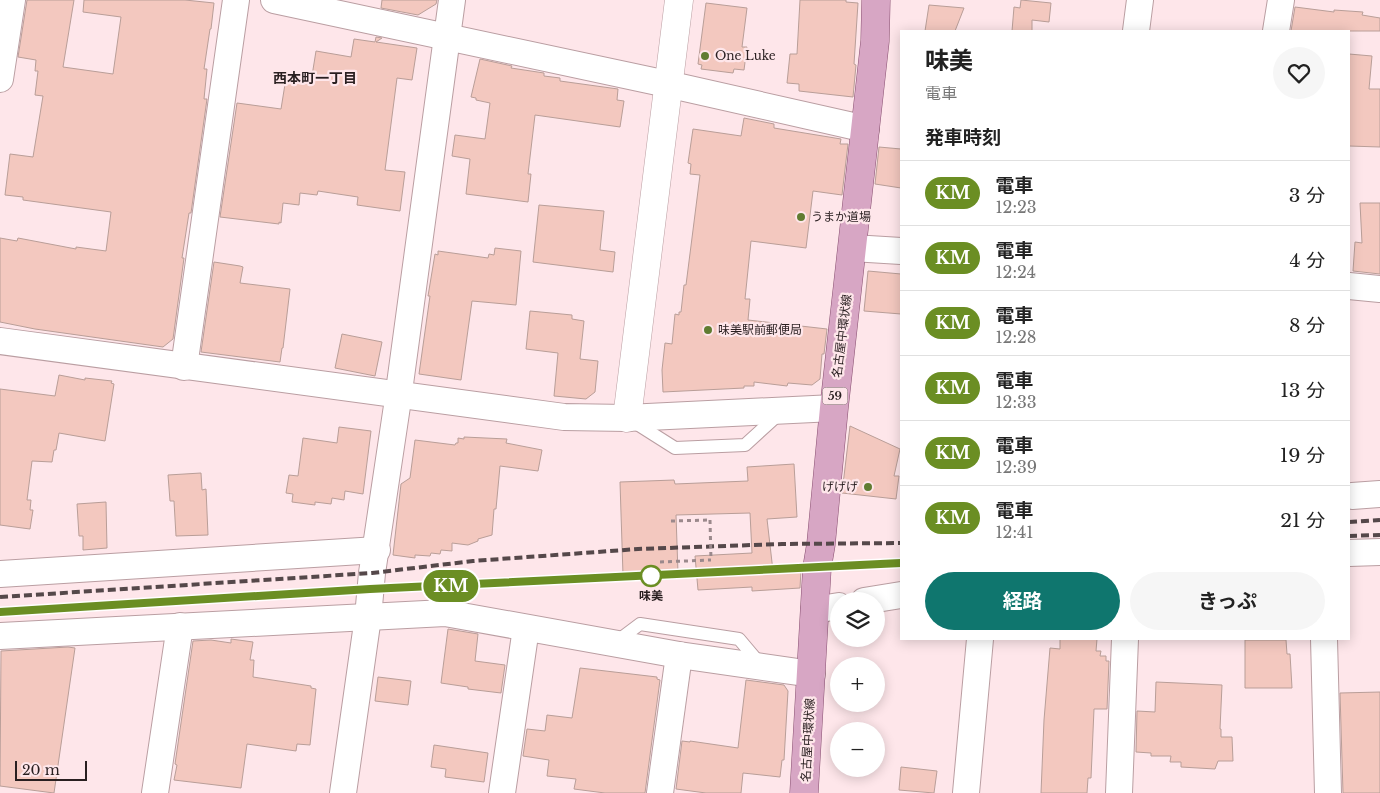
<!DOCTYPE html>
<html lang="ja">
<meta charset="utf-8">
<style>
body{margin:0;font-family:"Libre Baskerville","Noto Sans JP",serif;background:#f6f6f6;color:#222;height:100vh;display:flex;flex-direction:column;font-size:19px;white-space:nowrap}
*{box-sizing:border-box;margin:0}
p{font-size:16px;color:#767676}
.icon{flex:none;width:28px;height:28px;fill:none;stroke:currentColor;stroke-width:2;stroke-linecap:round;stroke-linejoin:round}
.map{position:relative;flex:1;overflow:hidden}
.details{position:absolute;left:900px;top:30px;width:450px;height:610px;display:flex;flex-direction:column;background:#fff;border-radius:0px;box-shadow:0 2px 12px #0003}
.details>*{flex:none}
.badge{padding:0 10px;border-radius:16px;font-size:18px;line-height:32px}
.fabs{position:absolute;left:830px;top:592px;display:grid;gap:10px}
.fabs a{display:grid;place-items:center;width:55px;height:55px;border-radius:50%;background:#fff;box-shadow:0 2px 12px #0003;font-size:25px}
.scale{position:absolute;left:15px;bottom:12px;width:72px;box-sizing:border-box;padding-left:5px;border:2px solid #291f20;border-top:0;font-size:14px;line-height:18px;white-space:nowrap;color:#291f20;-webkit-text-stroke:4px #fee6ea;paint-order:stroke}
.map>.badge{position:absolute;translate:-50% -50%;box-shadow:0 0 0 2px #fff}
h2{padding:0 25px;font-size:19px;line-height:45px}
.round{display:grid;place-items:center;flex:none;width:52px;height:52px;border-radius:26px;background:#f6f6f6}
.head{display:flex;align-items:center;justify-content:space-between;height:85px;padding:0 25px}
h1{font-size:24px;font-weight:700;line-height:38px}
.cta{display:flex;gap:10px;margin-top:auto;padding:10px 25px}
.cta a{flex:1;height:58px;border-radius:30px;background:#0f766e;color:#fff;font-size:20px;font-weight:700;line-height:58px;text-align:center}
.cta a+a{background:#f6f6f6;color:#222}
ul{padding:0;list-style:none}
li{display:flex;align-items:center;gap:15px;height:65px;padding:0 25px;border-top:1px solid #e0e0e0}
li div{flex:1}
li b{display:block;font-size:19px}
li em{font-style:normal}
li .badge{min-width:55px;font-weight:700;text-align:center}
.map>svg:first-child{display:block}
.building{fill:#f3c8bf;stroke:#b99e98}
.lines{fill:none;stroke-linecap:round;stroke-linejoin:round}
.service-casing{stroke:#ba9ea2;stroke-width:14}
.minor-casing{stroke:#ba9ea2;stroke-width:28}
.tertiary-casing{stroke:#ba9ea2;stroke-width:29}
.primary-casing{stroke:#895071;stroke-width:29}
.path{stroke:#9b898c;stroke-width:3;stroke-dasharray:4 4;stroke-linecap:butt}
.service{stroke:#fff;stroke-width:12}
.minor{stroke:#fff;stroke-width:26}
.tertiary{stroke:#fff;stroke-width:28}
.primary{stroke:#d7a6c4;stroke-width:28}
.rail{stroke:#55484a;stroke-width:4;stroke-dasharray:8 4;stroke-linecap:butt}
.path-bridge{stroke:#9b898c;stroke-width:3;stroke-dasharray:4 4;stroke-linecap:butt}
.line-casing{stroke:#fff;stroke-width:11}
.line{stroke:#6b8e23;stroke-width:8}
.poi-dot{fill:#607c31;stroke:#fee6ea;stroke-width:2}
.stop-dot{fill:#fff;stroke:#6b8e23;stroke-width:2.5}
.labels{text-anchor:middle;stroke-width:4.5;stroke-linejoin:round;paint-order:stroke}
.shield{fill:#fee6ea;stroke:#695b5d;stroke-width:1}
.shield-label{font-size:11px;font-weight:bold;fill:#291f20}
.poi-label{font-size:12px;fill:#291f20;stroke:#fee6ea;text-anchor:start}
.street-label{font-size:12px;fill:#291f20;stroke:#fee6ea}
.stop-label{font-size:12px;font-weight:bold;fill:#291f20;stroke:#fee6ea}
.neighbourhood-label{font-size:14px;font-weight:bold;fill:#291f20;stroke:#fee6ea}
</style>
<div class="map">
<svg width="1380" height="793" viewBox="0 0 1380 793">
<rect width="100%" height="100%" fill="#fee6ea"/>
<g class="building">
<polygon points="27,0 74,0 63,67 113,74 121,17 83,12 84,0 185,0 214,3 211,29 210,29 204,69 207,69 204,99 207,99 191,213 189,213 182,258 184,258 173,339 163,347 35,329 0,322 0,238 17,241 18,238 76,249 76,247 106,251 111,212 23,200 23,197 5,195 10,154 33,157 43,96 35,95 38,71 35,71 36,60 18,57"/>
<polygon points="382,0 437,0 436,4 418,15 381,8"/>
<polygon points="800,0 846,0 846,2 858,3 854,64 856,65 853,97 799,91 799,84 787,83 790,54 797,54"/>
<polygon points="1021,0 1051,3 1049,22 1032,20 1032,31 1012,31 1014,7 1020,8"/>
<polygon points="706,3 747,8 742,47 747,47 744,70 734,69 733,73 701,69 702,65 698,64"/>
<polygon points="929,5 964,8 955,31 925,31"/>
<polygon points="1295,7 1334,12 1334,10 1363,12 1362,15 1380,18 1380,31 1291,31"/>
<polygon points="376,37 382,38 376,42 417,48 412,80 397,78 385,170 405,172 400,211 357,205 358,197 318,191 317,195 300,193 299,205 283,203 281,223 279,222 279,224 220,217 237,103 281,109 286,78 311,82 316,51 351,57 354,39 375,42"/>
<polygon points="1349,54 1372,56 1369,89 1380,89 1380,147 1349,146"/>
<polygon points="480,59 512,66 511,68 544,73 544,76 560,78 560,81 618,89 617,100 624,101 620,127 535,115 528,174 531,174 528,202 466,194 470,159 452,156 455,135 485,139 490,103 476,100 476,98 471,97"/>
<polygon points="744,118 774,124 774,128 841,139 840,144 848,144 842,195 813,191 806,248 751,241 745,299 750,299 748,320 827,329 824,354 822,354 820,379 812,385 788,383 787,386 754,382 754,386 744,386 744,388 663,392 662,370 665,343 672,344 675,314 679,315 679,312 681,312 684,285 686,285 700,175 690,174 691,164 688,163 693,129 741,136"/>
<polygon points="879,147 901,149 901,188 875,184"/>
<polygon points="1360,203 1380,203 1380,274 1353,271 1355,242 1362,243"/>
<polygon points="539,205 604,211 600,250 615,252 613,272 533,262"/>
<polygon points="495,248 521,251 516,305 472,301 461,380 419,374 430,296 428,296 435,254 438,255 438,251 488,258 489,254 494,255"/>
<polygon points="214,262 240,266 243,267 240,283 290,289 283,348 282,348 280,362 201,352"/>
<polygon points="868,271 901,274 901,314 864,311"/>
<polygon points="530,311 572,315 572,319 584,321 580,359 598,361 595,392 586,399 554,396 558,353 526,349"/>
<polygon points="342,334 382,342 375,376 335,368"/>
<polygon points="59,375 85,380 85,378 112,381 111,383 114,384 105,441 59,433 56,450 54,450 52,462 32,461 27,500 31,500 30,510 33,510 30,529 0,525 0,389 55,396"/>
<polygon points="850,426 900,449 894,476 899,476 896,499 842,493"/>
<polygon points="339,427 371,431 363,494 345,491 344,500 332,498 331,504 315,502 315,505 292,502 293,494 286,493 289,475 298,476 303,438 337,443"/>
<polygon points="464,437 507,439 506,443 542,450 538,471 500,466 496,509 494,509 492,535 478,539 478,541 468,545 452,543 452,551 441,550 440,554 431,553 430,556 415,555 415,558 393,555 401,484 410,478 415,440 455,445 456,443 458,443 458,438 464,439"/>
<polygon points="794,464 797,517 767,519 773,571 801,570 800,588 752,591 752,587 698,590 695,556 752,553 750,513 676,515 678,573 623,575 620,482 674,480 675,484 748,481 747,467"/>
<polygon points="201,473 202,490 206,489 208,535 176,536 174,501 170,501 168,475"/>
<polygon points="106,502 107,548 83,550 83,536 79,536 77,504"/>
<polygon points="448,629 478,634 475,661 505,665 501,693 468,689 468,687 441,683"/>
<polygon points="231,639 253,642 250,660 254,660 253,677 311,686 311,688 316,689 310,745 297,744 296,751 247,744 241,788 174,780 177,765 175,764 193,641 211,640 231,643"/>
<polygon points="1060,639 1097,639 1096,651 1101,651 1100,656 1106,656 1106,661 1109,661 1107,709 1094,709 1091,778 1088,778 1087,793 1041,793 1044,720 1050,648 1060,649"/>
<polygon points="1245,640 1286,640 1287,654 1290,654 1292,688 1245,688"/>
<polygon points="68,647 75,648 54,793 0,786 1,651"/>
<polygon points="580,668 657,677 657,679 660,680 645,793 605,793 574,789 576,779 547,776 549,760 523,756 527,729 545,731 547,715 572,718"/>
<polygon points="378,677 411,681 408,705 375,701"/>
<polygon points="746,680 784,685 788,691 784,760 782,760 780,777 743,773 741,793 706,793 676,789 682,741 690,742 690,741 738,748"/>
<polygon points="1156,682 1222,685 1220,729 1221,729 1221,737 1232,737 1233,761 1218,761 1215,769 1181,767 1181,762 1170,762 1171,756 1151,756 1151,753 1136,752 1137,711 1155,712"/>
<polygon points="1380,692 1380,793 1343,793 1340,693"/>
<polygon points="434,745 488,753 484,782 445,777 446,769 431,767"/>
<polygon points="901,767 937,771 934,793 899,790"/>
</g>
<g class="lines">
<defs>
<g id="service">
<polyline points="634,422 675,448 745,445 779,414"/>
<polyline points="616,642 640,624 739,639 761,665"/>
</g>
<g id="minor">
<polyline points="274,0 667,84 866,129"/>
<polyline points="1136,31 1140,0"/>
<polyline points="1276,31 1281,0"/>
<polyline points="0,79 12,0"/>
<polyline points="852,248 901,251"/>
<polyline points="1349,286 1380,289"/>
<polyline points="0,341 564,417 627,418 834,408"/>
<polyline points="184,367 236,0"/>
<polyline points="1352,496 1380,494"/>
<polyline points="1349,553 1380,552"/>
<polyline points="0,574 377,550"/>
<polyline points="864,601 901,595"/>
<polyline points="814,610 839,606"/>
<polyline points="0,636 445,613 679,655 812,674"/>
<polyline points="1324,639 1328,793"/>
<polyline points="155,793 180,626"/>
<polyline points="343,793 368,617 372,573 397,406 452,0"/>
<polyline points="502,793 526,628"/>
<polyline points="660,793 679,655"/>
<polyline points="966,793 980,639"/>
<polyline points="1119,793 1125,639"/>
</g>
<polyline id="tertiary" points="627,418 679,0"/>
<polyline id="primary" points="804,793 817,568 821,544 834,408 875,41 876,0"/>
</defs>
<use href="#service" class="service-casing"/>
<use href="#minor" class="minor-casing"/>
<use href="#tertiary" class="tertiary-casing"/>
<use href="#primary" class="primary-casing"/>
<g class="path">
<polyline points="671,521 710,520"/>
<polyline points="660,562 711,560"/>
</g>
<use href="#service" class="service"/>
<use href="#minor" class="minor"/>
<use href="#tertiary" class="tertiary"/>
<use href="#primary" class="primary"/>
<g class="rail">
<polyline points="1349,522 1380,520"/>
<polyline points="1349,536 1380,535"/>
<polyline points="0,597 372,573 473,561 638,549 782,544 901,543"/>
<polyline points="0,612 370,589 901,563"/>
</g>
<polyline class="path-bridge" points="710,520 711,560"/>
</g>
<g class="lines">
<defs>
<polyline id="line" points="0,612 370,589 901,563"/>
</defs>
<use href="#line" class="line-casing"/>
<use href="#line" class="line"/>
</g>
<g class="poi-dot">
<circle cx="705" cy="56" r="5"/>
<circle cx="801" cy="217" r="5"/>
<circle cx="708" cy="330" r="5"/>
<circle cx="868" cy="487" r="5"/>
</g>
<circle class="stop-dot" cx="651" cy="576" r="10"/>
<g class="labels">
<rect class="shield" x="822.5" y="387.5" width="25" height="17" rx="4"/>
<g class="shield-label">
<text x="835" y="400">59</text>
</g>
<g class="poi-label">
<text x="715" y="60">One Luke</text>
<text x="811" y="221">うまか道場</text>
<text x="718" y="334">味美駅前郵便局</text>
<text x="858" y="491" text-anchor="end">げげげ</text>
</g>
<g class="street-label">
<text transform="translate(842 336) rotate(-83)" y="4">名古屋中環状線</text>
<text transform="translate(808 740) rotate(-87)" y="4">名古屋中環状線</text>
</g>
<g class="stop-label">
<text x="651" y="600">味美</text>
</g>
<g class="neighbourhood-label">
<text x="315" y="83">西本町一丁目</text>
</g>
</g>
</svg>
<div class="fabs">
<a><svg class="icon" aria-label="layers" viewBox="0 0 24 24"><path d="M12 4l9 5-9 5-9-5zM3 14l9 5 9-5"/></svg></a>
<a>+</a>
<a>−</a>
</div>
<div class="scale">20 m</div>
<b class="badge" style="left:451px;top:586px;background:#6b8e23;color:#fff">KM</b>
<section class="details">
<div class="head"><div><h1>味美</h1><p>電車</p></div><a class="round"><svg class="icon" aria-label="heart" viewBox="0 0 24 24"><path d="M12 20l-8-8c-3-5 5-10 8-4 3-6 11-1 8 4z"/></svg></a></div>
<h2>発車時刻</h2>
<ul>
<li><span class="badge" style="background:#6b8e23;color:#fff">KM</span><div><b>電車</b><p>12:23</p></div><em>3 分</em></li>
<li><span class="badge" style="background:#6b8e23;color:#fff">KM</span><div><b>電車</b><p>12:24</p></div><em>4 分</em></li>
<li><span class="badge" style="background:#6b8e23;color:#fff">KM</span><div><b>電車</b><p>12:28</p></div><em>8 分</em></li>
<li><span class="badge" style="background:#6b8e23;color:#fff">KM</span><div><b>電車</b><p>12:33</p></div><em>13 分</em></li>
<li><span class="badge" style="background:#6b8e23;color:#fff">KM</span><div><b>電車</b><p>12:39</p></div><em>19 分</em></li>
<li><span class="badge" style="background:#6b8e23;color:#fff">KM</span><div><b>電車</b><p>12:41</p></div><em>21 分</em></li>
</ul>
<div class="cta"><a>経路</a><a>きっぷ</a></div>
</section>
</div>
